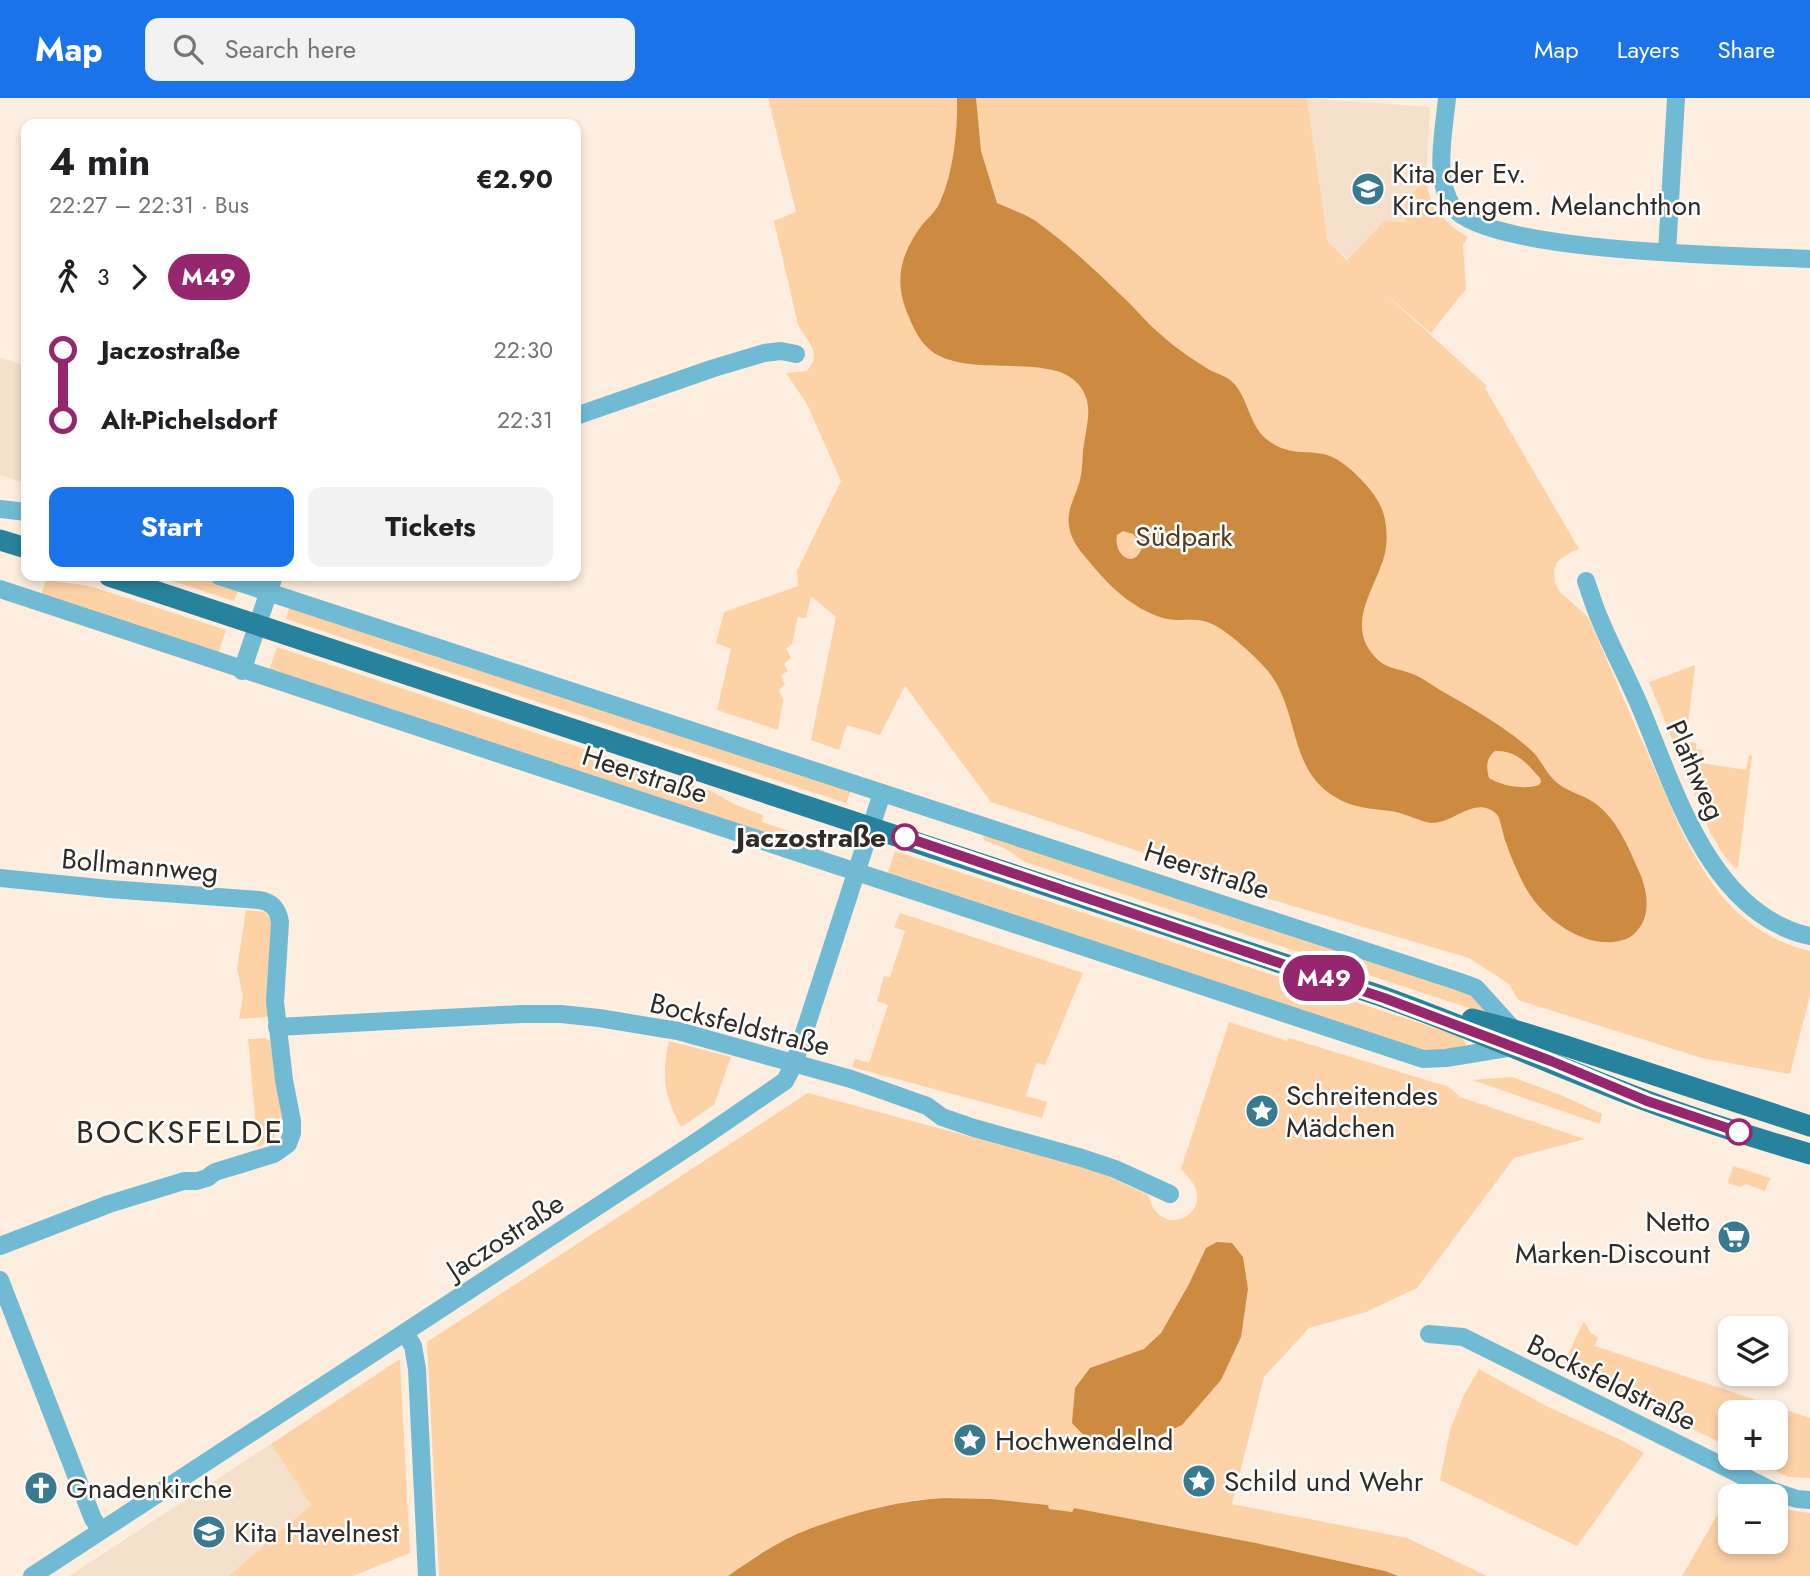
<!DOCTYPE html>
<meta charset="utf-8">
<style>
body{margin:0;font-family:Jost,sans-serif;background:#f2f2f2;color:#202124;height:100vh;display:flex;flex-direction:column;font-size:26px;white-space:nowrap}
*{box-sizing:border-box;margin:0}
p{font-size:23px;color:#757577}
.icon{flex:none;width:38px;height:38px;fill:none;stroke:currentColor;stroke-width:2;stroke-linecap:round;stroke-linejoin:round}
.map{position:relative;flex:1;overflow:hidden}
.side{position:absolute;left:21px;top:21px;width:560px;height:462px;display:flex;flex-direction:column;background:#fff;border-radius:14px;box-shadow:0 4px 10px #0003}
.side>*{flex:none}
.badge{padding:0 14px;border-radius:23px;font-size:24px;line-height:46px}
.controls{position:absolute;left:1718px;top:1218px;display:grid;gap:14px}
.controls a{display:grid;place-items:center;width:70px;height:70px;border-radius:14px;background:#fff;box-shadow:0 4px 10px #0003;font-size:35px}
.map>.badge{position:absolute;translate:-50% -50%;box-shadow:0 0 0 4px #fff}
.legs{display:flex;align-items:center;gap:10px;height:77px;padding:0 28px;font-size:23px}
.legs p{margin-inline-start:auto}
.head{display:flex;align-items:center;justify-content:space-between;height:119px;padding:0 28px}
h1{font-size:38px;font-weight:700;line-height:52px}
.action{display:flex;gap:14px;margin-top:auto;padding:14px 28px}
.action a{flex:1;height:80px;border-radius:14px;background:#1a73e8;color:#fff;font-size:28px;font-weight:700;line-height:80px;text-align:center}
.action a+a{background:#f2f2f2;color:#202124}
ul{padding:0 28px;list-style:none}
li{display:flex;align-items:center;gap:24px;height:70px;font-size:26px}
li i{display:grid;place-items:center;width:10px;height:100%;margin:0 9px;background:currentColor}
li i::after{content:'';width:18px;height:18px;margin:-9px;border:5px solid;border-radius:50%;background:#fff}
li p{margin-inline-start:auto}
li:first-child i{background:linear-gradient(#0000 50%,currentColor 0)}
li:last-child i{background:linear-gradient(currentColor 50%,#0000 0)}
header{display:flex;align-items:center;gap:42px;box-sizing:border-box;height:98px;padding:0 35px;background:#1a73e8;color:#fff}
header strong{font-size:33px}
nav{display:flex;gap:38px;margin-inline-start:auto;font-size:24px}
.search{width:490px;height:63px;background:#f2f2f2;display:flex;align-items:center;gap:18px;box-sizing:border-box;padding:0 24px;border-radius:14px;color:#757577;font-size:26px}
.map>svg:first-child{display:block}
.built{fill:#f5e0cc}
.green{fill:#fdd2a7}
.water{fill:#cd8b41;fill-rule:evenodd}
.lines{fill:none;stroke-linecap:round;stroke-linejoin:round}
.street{stroke:#71bad3;stroke-width:18}
.primary{stroke:#27839d;stroke-width:21}
.line-1-casing{stroke:#fff;stroke-width:16}
.line-1{stroke:#95276e;stroke-width:10}
.stop-1-dot{fill:#fff;stroke:#95276e;stroke-width:3.5}
.labels{text-anchor:middle;stroke-width:5;stroke-linejoin:round;paint-order:stroke}
.poi-label{font-size:28px;fill:#312b25;stroke:#fefefe;text-anchor:start}
.park-label{font-size:28px;fill:#573a1c;stroke:#fefefe}
.street-label{font-size:28px;fill:#312b25;stroke:#fefefe}
.stop-label{font-size:28px;font-weight:bold;fill:#312b25;stroke:#fefefe;text-anchor:end}
.quarter-label{font-size:32px;letter-spacing:2px;fill:#34281d;stroke:#fefefe}
</style>
<header>
<strong>Map</strong>
<div class="search"><svg class="icon" aria-label="search" viewBox="0 0 24 24"><circle cx="10" cy="10" r="6"/><path d="M15 15l6 6"/></svg>Search here</div>
<nav><a>Map</a><a>Layers</a><a>Share</a></nav>
</header>
<div class="map">
<svg width="1810" height="1478" viewBox="0 0 1810 1478">
<rect width="100%" height="100%" fill="#feeedf"/>
<g class="built">
<polygon points="1307,0 1430,9 1426,80 1406,102 1406,124 1384,123 1348,161 1328,145"/>
<polygon points="2,260 26,268 26,386 0,377 0,261"/>
<polygon points="271,1346 311,1407 228,1478 69,1478"/>
</g>
<g class="green">
<path d="M768,0H1307L1328,144L1347,162L1384,123L1406,124V102L1426,80C1428,106 1445,127 1468,139L1463,147L1466,191L1431,235L1382,193L1487,288L1485,290L1579,451L1571,454L1557,464L1554,473L1555,485L1560,494L1588,519L1678,725C1707,786 1740,836 1810,853V897L1790,976L1702,960L1518,902L1509,886L1469,860L1266,800L1141,754L991,704L905,588L880,637L847,627L839,652L811,642L836,519L811,498L806,520L798,519L792,546L786,551L791,560L784,566L788,573L781,577L785,587L779,592L783,602L778,632L717,612L731,551L716,545L724,514L798,488L797,473L841,383L807,306L786,275L807,273L814,262L813,251L798,227L774,123L796,114Z"/>
<polygon points="157,478 200,478 239,491 234,503"/>
<polygon points="46,482 84,487 99,491 226,532 218,556 41,498"/>
<polygon points="290,507 851,692 846,705 286,521"/>
<polygon points="277,549 711,693 736,707 763,717 762,724 822,744 825,750 823,756 269,573"/>
<polygon points="1695,567 1686,643 1696,645 1696,651 1703,652 1701,665 1746,672 1749,657 1752,658 1738,769 1735,770 1723,756 1710,734 1649,584"/>
<polygon points="985,736 1464,894 1474,900 1486,913 1484,915 1031,766 1025,764 1004,750 984,742 983,737"/>
<polygon points="895,753 1462,939 1466,946 1466,949 1426,955 887,777"/>
<polygon points="246,812 265,814 273,826 270,916 266,919 239,921 243,898 237,871"/>
<polygon points="900,815 1083,875 1045,967 1036,965 1026,998 1047,1004 1042,1020 852,969 855,961 869,965 888,907 877,903 884,878 890,879 905,833 894,829"/>
<path d="M1229,924L1287,943L1289,940L1449,989L1460,999L1585,1041L1514,1060L1417,1190L1366,1214L1309,1230L1264,1279L1232,1406L1407,1440L1487,1478H1398L1385,1473L1256,1445L1074,1410L1072,1414L1049,1411L1048,1407L991,1401L944,1400L913,1402L843,1420L797,1437L756,1458L728,1478H439L427,1244L808,995L1094,1072L1148,1097C1160,1142 1208,1118 1195,1089C1192,1082 1185,1076 1181,1071Z"/>
<path d="M265,940L270,943L284,1023H280C277,1039 273,1044 258,1049L248,941Z"/>
<path d="M669,943L731,959L714,1007L681,1029C664,998 661,977 669,943Z"/>
<polygon points="1512,979 1563,998 1602,1016 1600,1026 1472,982"/>
<polygon points="1733,1068 1770,1080 1765,1093 1746,1086 1740,1089 1728,1085"/>
<polygon points="1584,1223 1590,1234 1598,1240 1595,1248 1810,1320 1810,1380 1788,1379 1749,1360 1776,1360 1776,1314 1731,1314 1731,1350 1563,1267"/>
<polygon points="400,1261 410,1455 353,1478 228,1478 311,1407 271,1346"/>
<polygon points="1479,1271 1548,1309 1621,1342 1644,1355 1577,1448 1440,1382 1450,1332 1464,1297"/>
<polygon points="1776,1410 1810,1415 1810,1478 1682,1478 1718,1416 1731,1414 1731,1444 1776,1444"/>
</g>
<g class="water">
<path d="M957,0H976L981,53L997,105C1012,112 1029,117 1041,127C1071,149 1097,174 1124,200C1136,211 1146,224 1159,235C1173,248 1192,261 1208,271C1215,275 1224,277 1230,282C1249,297 1248,329 1269,343C1291,359 1306,351 1327,357C1345,362 1373,391 1380,407C1387,420 1388,441 1385,455C1377,489 1344,526 1375,559C1385,570 1395,570 1407,574C1419,577 1430,586 1440,592C1471,610 1505,628 1532,653C1541,662 1545,673 1554,682C1564,693 1583,696 1596,706C1618,722 1630,753 1641,778C1648,796 1651,820 1635,835C1630,841 1620,843 1613,844C1577,847 1540,817 1524,787C1517,773 1510,757 1505,742C1504,739 1500,721 1498,718C1496,715 1492,712 1489,711C1473,704 1457,719 1443,723C1439,724 1435,725 1431,725C1423,724 1405,716 1396,714C1380,711 1362,711 1347,705C1285,679 1303,617 1268,573C1256,559 1228,533 1212,526C1196,518 1180,525 1163,520C1131,510 1108,487 1087,461C1082,455 1076,448 1073,441C1062,417 1074,404 1080,382C1083,370 1082,357 1084,346C1087,325 1094,305 1079,287C1070,277 1060,273 1047,271C1013,264 954,275 928,250C919,242 913,229 909,219C893,184 900,157 922,127C927,121 934,115 938,108C953,80 958,32 957,0ZM1123,433L1133,436L1143,446C1136,474 1113,458 1117,437ZM1495,653C1517,652 1526,665 1540,680L1541,684L1539,687C1524,692 1502,688 1489,680C1486,669 1486,660 1495,653Z"/>
<polygon points="1217,1144 1232,1145 1243,1159 1248,1191 1241,1239 1221,1282 1182,1327 1132,1350 1090,1344 1072,1325 1075,1290 1090,1270 1144,1251 1161,1235 1189,1186 1206,1150"/>
<path d="M944,1400L991,1401L1048,1407L1049,1411L1072,1414L1074,1410L1256,1445L1385,1473L1398,1478H728C750,1463 772,1447 797,1436C843,1417 894,1403 944,1400Z"/>
</g>
<g class="lines">
<g class="street">
<path d="M1447,0C1444,33 1433,81 1453,109C1484,155 1748,158 1810,161"/>
<polyline points="1667,154 1676,0"/>
<polyline points="576,318 714,270 764,255 781,253 796,256"/>
<polyline points="0,411 26,414"/>
<polyline points="219,478 1460,884 1476,890 1514,932"/>
<path d="M1586,483C1591,497 1595,511 1601,524C1613,553 1629,582 1641,611C1675,692 1711,817 1810,838"/>
<path d="M0,491C473,651 949,803 1423,961L1446,960L1513,949"/>
<polyline points="242,573 274,478"/>
<path d="M0,780L109,791L259,802C273,804 278,812 280,824L275,904L284,982L292,1023V1035L288,1046L274,1056L215,1074L207,1080L197,1083H184L109,1106L0,1148"/>
<polyline points="277,929 521,916 561,916 599,920 678,933 851,981 927,1008 942,1019 974,1030 1082,1060 1115,1071 1170,1096"/>
<polyline points="0,1182 93,1421 101,1432"/>
<polyline points="405,1235 413,1248 417,1271 427,1478"/>
<polyline points="1429,1236 1463,1239 1773,1393 1797,1401 1810,1402"/>
<polyline points="32,1478 696,1044 785,983 794,966 882,695"/>
</g>
<g class="primary">
<polyline points="0,442 26,450"/>
<path d="M109,478C533,616 957,754 1378,897C1469,929 1557,969 1647,1003C1701,1023 1755,1040 1810,1056"/>
<polyline points="1472,921 1514,932 1566,948 1810,1028"/>
</g>
</g>
<g class="lines">
<defs>
<polyline id="line-1" points="905,739 1384,900 1551,963 1647,1003 1739,1034"/>
</defs>
<use href="#line-1" class="line-1-casing"/>
<use href="#line-1" class="line-1"/>
</g>
<defs>
<symbol id="school-disc" viewBox="-11 -11 22 22"><circle r="9.5" fill="#3a7a8e" stroke="#fefefe"/><path d="M0-5L7-2L0 1L-7-2ZM-4 1L0 2.5L4 1V4Q0 6-4 4Z" fill="#fff"/></symbol>
<symbol id="sight-disc" viewBox="-11 -11 22 22"><circle r="9.5" fill="#3a7a8e" stroke="#fefefe"/><path d="M0-6L1.8-2.2L6-1.7L2.9 1.2L3.7 5.4L0 3.3L-3.7 5.4L-2.9 1.2L-6-1.7L-1.8-2.2Z" fill="#fff"/></symbol>
<symbol id="supermarket-disc" viewBox="-11 -11 22 22"><circle r="9.5" fill="#3a7a8e" stroke="#fefefe"/><path d="M-6-5.5h2.5l.6 2H6L4.5 2H-2.5L-4.4-4H-6ZM-1.5 3.2a1.3 1.3 0 1 0 .1 0ZM3 3.2a1.3 1.3 0 1 0 .1 0Z" fill="#fff"/></symbol>
<symbol id="church-disc" viewBox="-11 -11 22 22"><circle r="9.5" fill="#3a7a8e" stroke="#fefefe"/><path d="M-1.2-6h2.4v3.5h3.3v2.4h-3.3V6h-2.4V-.1h-3.3v-2.4h3.3Z" fill="#fff"/></symbol>
</defs>
<g fill-rule="evenodd">
<use href="#school-disc" x="1349" y="72" width="38" height="38"/>
<use href="#sight-disc" x="1243" y="994" width="38" height="38"/>
<use href="#supermarket-disc" x="1715" y="1120" width="38" height="38"/>
<use href="#sight-disc" x="951" y="1323" width="38" height="38"/>
<use href="#sight-disc" x="1180" y="1364" width="38" height="38"/>
<use href="#church-disc" x="22" y="1371" width="38" height="38"/>
<use href="#school-disc" x="190" y="1415" width="38" height="38"/>
</g>
<g class="stop-1-dot">
<circle cx="905" cy="739" r="12"/>
<circle cx="1739" cy="1034" r="12"/>
</g>
<g class="labels">
<g class="poi-label">
<text x="1392" y="85">Kita der Ev.<tspan x="1392" dy="32">Kirchengem. Melanchthon</tspan></text>
<text x="1286" y="1007">Schreitendes<tspan x="1286" dy="32">Mädchen</tspan></text>
<text x="1710" y="1133" text-anchor="end">Netto<tspan x="1710" dy="32">Marken-Discount</tspan></text>
<text x="995" y="1352">Hochwendelnd</text>
<text x="1224" y="1393">Schild und Wehr</text>
<text x="66" y="1400">Gnadenkirche</text>
<text x="234" y="1444">Kita Havelnest</text>
</g>
<g class="park-label">
<text x="1184" y="448">Südpark</text>
</g>
<g class="street-label">
<text transform="translate(1696 672) rotate(66)" y="10">Plathweg</text>
<text transform="translate(645 676) rotate(18)" y="10">Heerstraße</text>
<text transform="translate(140 767) rotate(5)" y="10">Bollmannweg</text>
<text transform="translate(1207 772) rotate(18)" y="10">Heerstraße</text>
<text transform="translate(740 926) rotate(14)" y="10">Bocksfeldstraße</text>
<text transform="translate(505 1138) rotate(-33)" y="10">Jaczostraße</text>
<text transform="translate(1612 1284) rotate(26)" y="10">Bocksfeldstraße</text>
</g>
<g class="stop-label">
<text x="886" y="749">Jaczostraße</text>
</g>
<g class="quarter-label">
<text x="180" y="1045">BOCKSFELDE</text>
</g>
</g>
</svg>
<div class="controls">
<a><svg class="icon" aria-label="layers" viewBox="0 0 24 24"><path d="M12 4l9 5-9 5-9-5zM3 14l9 5 9-5"/></svg></a>
<a>+</a>
<a>−</a>
</div>
<b class="badge" style="left:1324px;top:880px;background:#95276e;color:#fff">M49</b>
<section class="side">
<div class="head"><div><h1>4 min</h1><p>22:27 – 22:31 · Bus</p></div><b>€2.90</b></div>
<div class="legs"><svg class="icon" aria-label="walk" viewBox="0 0 24 24"><circle cx="13" cy="4" r="2"/><path d="M13 8l-2 6 4 7M11 14l-3 7M7 12l3-4h3l4 4"/></svg>3<svg class="icon" aria-label="forward" viewBox="0 0 24 24"><path d="M9 5l7 7-7 7"/></svg><b class="badge" style="background:#95276e;color:#fff">M49</b></div>
<ul>
<li><i style="color:#95276e"></i><b>Jaczostraße</b><p>22:30</p></li>
<li><i style="color:#95276e"></i><b>Alt-Pichelsdorf</b><p>22:31</p></li>
</ul>
<div class="action"><a>Start</a><a>Tickets</a></div>
</section>
</div>
